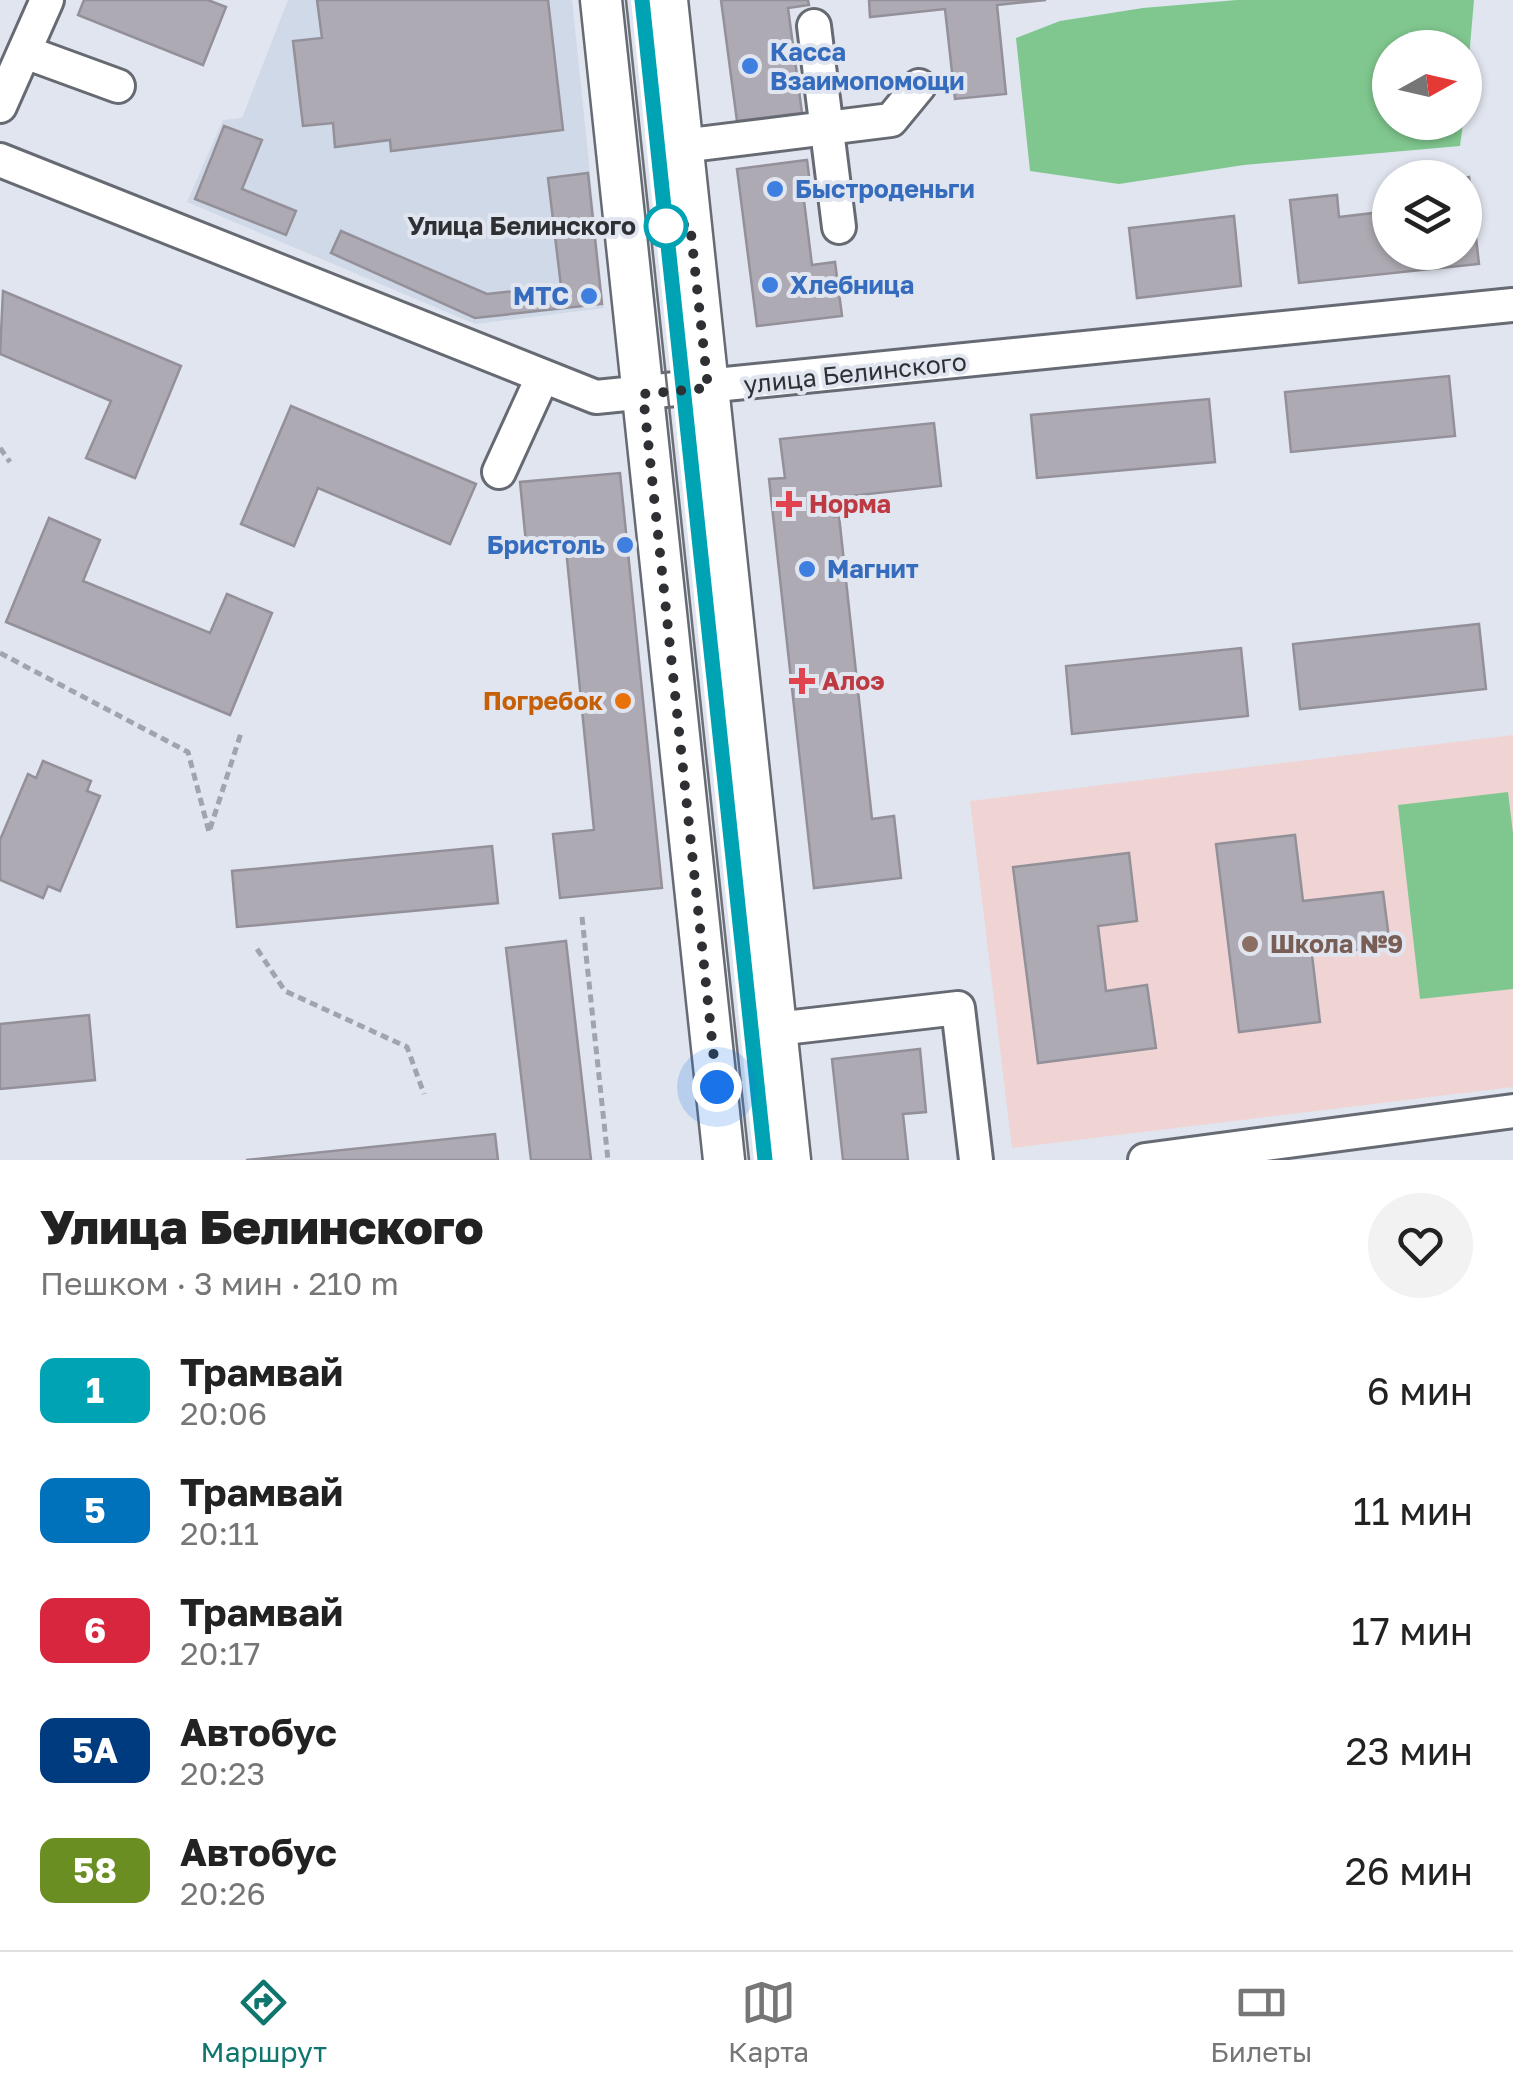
<!DOCTYPE html>
<html lang="ru">
<meta charset="utf-8">
<style>
body{margin:0;font-family:"Golos Text",sans-serif;background:#f2f2f2;color:#222;height:100vh;display:flex;flex-direction:column;font-size:38px;white-space:nowrap}
*{box-sizing:border-box;margin:0}
p{font-size:32px;color:#767676}
.icon{flex:none;width:55px;height:55px;fill:none;stroke:currentColor;stroke-width:2;stroke-linecap:round;stroke-linejoin:round}
.map{position:relative;height:1160px;overflow:hidden}
.side{display:flex;flex-direction:column;background:#fff;flex:1}
.side>*{flex:none}
.badge{padding:0 20px;border-radius:15px;font-size:35px;line-height:65px}
.needle{width:65px;rotate:82deg}
.tools{position:absolute;left:1372px;top:30px;display:grid;gap:20px}
.tools a{display:grid;place-items:center;width:110px;height:110px;border-radius:50%;background:#fff;box-shadow:0 2px 8px #0004;font-size:50px}
.you{position:absolute;width:50px;height:50px;margin:-25px;border:8px solid #fff;border-radius:50%;background:#1a73e8;box-shadow:0 0 0 15px #1a73e833}
.map>.badge{position:absolute;translate:-50% -50%;box-shadow:0 0 0 5px #fff}
.round{display:grid;place-items:center;flex:none;width:105px;height:105px;border-radius:52px;background:#f2f2f2}
.head{display:flex;align-items:center;justify-content:space-between;height:170px;padding:0 40px}
h1{font-size:48px;font-weight:800;line-height:75px}
ul{padding:0;list-style:none}
li{display:flex;align-items:center;gap:30px;height:120px;padding:0 40px}
li div{flex:1}
li b{display:block;font-size:38px}
li em{font-style:normal}
li .badge{min-width:110px;font-weight:700;text-align:center}
.menu{display:flex;justify-content:space-around;align-items:center;height:140px;border-top:2px solid #e0e0e0;background:#fff;font-size:28px;color:#767676}
.menu a{display:grid;justify-items:center;gap:5px}
.menu .current{color:#0f766e}
.map>svg:first-child{display:block}
.built{fill:#d0d9e8}
.education{fill:#efd4d3}
.green{fill:#80c78f}
.building{fill:#aeaab3;stroke:#949099;stroke-width:2.5}
.lines{fill:none;stroke-linecap:round;stroke-linejoin:round}
.minor-casing{stroke:#666a72;stroke-width:38}
.major-casing{stroke:#666a72;stroke-width:45}
.path{stroke:#a0a4ac;stroke-width:5;stroke-dasharray:8 5;stroke-linecap:butt}
.minor{stroke:#fff;stroke-width:32}
.major{stroke:#fff;stroke-width:40}
.tram{stroke:#6d7076;stroke-width:2.5}
.line-casing{stroke:#fff;stroke-width:22}
.line{stroke:#00a3b4;stroke-width:15}
.walk{stroke:#2e3034;stroke-width:10;stroke-dasharray:0 18}
.shop-dot{fill:#3f7fe0;stroke:#e0e5ef;stroke-width:4}
.stop-dot{fill:#fff;stroke:#00a3b4;stroke-width:5}
.health-dot{fill:#e0444e;stroke:#e0e5ef;stroke-width:4}
.food-dot{fill:#e8710a;stroke:#e0e5ef;stroke-width:4}
.education-dot{fill:#8d6e63;stroke:#e0e5ef;stroke-width:4}
.labels{text-anchor:middle;stroke-width:8;stroke-linejoin:round;paint-order:stroke}
.shop-label{font-size:25px;font-weight:bold;fill:#366cbe;stroke:#e0e5ef;text-anchor:start}
.stop-label{font-size:25px;font-weight:bold;fill:#2e3034;stroke:#e0e5ef;text-anchor:end}
.street-label{font-size:25px;fill:#2e3034;stroke:#e0e5ef}
.health-label{font-size:25px;font-weight:bold;fill:#be3a42;stroke:#e0e5ef;text-anchor:start}
.food-label{font-size:25px;font-weight:bold;fill:#c56008;stroke:#e0e5ef;text-anchor:end}
.education-label{font-size:25px;font-weight:bold;fill:#785e54;stroke:#e0e5ef;text-anchor:start}
</style>
<div class="map">
<svg width="1513" height="1160" viewBox="0 0 1513 1160">
<rect width="100%" height="100%" fill="#e0e5ef"/>
<polygon class="built" points="288,0 572,0 604,308 475,324 187,202 223,120 242,118"/>
<polygon class="education" points="1513,735 1513,1087 1012,1148 970,801"/>
<g class="green">
<polygon points="1237,0 1474,0 1465,104 1465,48 1390,48 1390,122 1463,123 1460,146 1244,165 1119,184 1030,171 1016,38 1060,21 1143,8"/>
<polygon points="1508,792 1513,833 1513,989 1420,999 1398,805"/>
</g>
<g class="building">
<polygon points="84,0 208,0 226,7 203,65 78,15"/>
<polygon points="317,0 548,0 563,130 391,151 390,140 335,147 333,123 303,126 293,41 322,38"/>
<polygon points="721,0 808,0 809,5 788,8 802,113 737,121"/>
<polygon points="869,0 1046,0 997,5 1006,94 955,99 945,9 870,17"/>
<polygon points="224,126 262,140 242,189 296,211 286,235 195,199"/>
<polygon points="807,160 812,199 804,201 812,265 835,262 842,316 757,326 737,169"/>
<polygon points="588,173 602,304 475,318 331,253 341,231 487,294 561,286 548,178"/>
<polygon points="1469,177 1479,264 1299,283 1290,200 1337,195 1339,217 1390,211 1390,252 1465,252 1465,178"/>
<polygon points="1234,216 1241,286 1137,298 1129,228"/>
<polygon points="3,291 181,366 135,478 86,458 111,401 0,354"/>
<polygon points="1449,376 1455,436 1291,452 1285,392"/>
<polygon points="1209,399 1215,462 1037,478 1031,415"/>
<polygon points="291,406 476,484 450,544 318,488 294,546 241,524"/>
<polygon points="934,423 941,486 832,498 834,517 839,516 872,819 894,816 901,878 814,888 769,479 785,478 780,439"/>
<polygon points="620,473 662,888 560,898 553,834 594,830 565,539 526,543 520,482"/>
<polygon points="49,518 100,540 83,581 210,633 227,594 272,613 230,715 6,622"/>
<polygon points="1479,624 1486,689 1300,709 1293,644"/>
<polygon points="1241,648 1248,716 1072,734 1066,666"/>
<polygon points="43,761 91,781 87,791 100,796 60,891 48,886 43,898 0,880 0,840 28,774 36,778"/>
<polygon points="1295,835 1303,901 1383,892 1390,946 1312,955 1320,1022 1239,1032 1216,844"/>
<polygon points="492,846 498,903 237,927 232,871"/>
<polygon points="1129,853 1137,921 1098,926 1106,991 1147,985 1156,1048 1038,1063 1013,867"/>
<polygon points="566,941 591,1160 531,1160 506,948"/>
<polygon points="89,1015 95,1080 0,1089 0,1024"/>
<polygon points="920,1049 926,1112 903,1114 908,1160 843,1160 832,1059"/>
<polygon points="495,1134 498,1160 246,1160"/>
</g>
<g class="lines">
<defs>
<g id="minor">
<polyline points="814,26 839,227"/>
<polyline points="25,52 118,86"/>
<polyline points="0,106 47,0"/>
<polyline points="682,146 891,120 919,86"/>
<polyline points="0,160 596,397 1513,305"/>
<polyline points="499,472 542,378"/>
<polyline points="776,1029 958,1008 976,1160"/>
<polyline points="1145,1160 1513,1111"/>
</g>
<g id="major">
<polyline points="601,0 724,1160"/>
<polyline points="667,0 790,1160"/>
</g>
</defs>
<use href="#minor" class="minor-casing"/>
<use href="#major" class="major-casing"/>
<g class="path">
<polyline points="0,448 10,462"/>
<polyline points="0,653 188,752 209,832"/>
<polyline points="210,829 241,733"/>
<polyline points="582,917 608,1160"/>
<polyline points="257,949 285,991 407,1047 424,1094"/>
</g>
<use href="#minor" class="minor"/>
<use href="#major" class="major"/>
<g class="tram">
<polyline points="626,0 749,1160"/>
<polyline points="642,0 765,1160"/>
</g>
</g>
<g class="lines">
<defs>
<polyline id="line" points="642,0 765,1160"/>
</defs>
<use href="#line" class="line-casing"/>
<use href="#line" class="line"/>
<polyline class="walk" points="666,226 690,224 708,388 643,394 717,1087"/>
</g>
<g class="shop-dot">
<circle cx="750" cy="66" r="10"/>
<circle cx="775" cy="189" r="10"/>
<circle cx="770" cy="285" r="10"/>
<circle cx="589" cy="296" r="10"/>
<circle cx="625" cy="545" r="10"/>
<circle cx="807" cy="569" r="10"/>
</g>
<circle class="stop-dot" cx="666" cy="226" r="20"/>
<g class="health-dot">
<path d="M784 489h10v10h10v10h-10v10h-10v-10h-10v-10h10z"/>
<path d="M797 666h10v10h10v10h-10v10h-10v-10h-10v-10h10z"/>
</g>
<circle class="food-dot" cx="623" cy="701" r="10"/>
<circle class="education-dot" cx="1250" cy="944" r="10"/>
<g class="labels">
<g class="shop-label">
<text x="770" y="61">Касса<tspan x="770" dy="29">Взаимопомощи</tspan></text>
<text x="795" y="198">Быстроденьги</text>
<text x="790" y="294">Хлебница</text>
<text x="569" y="305" text-anchor="end">МТС</text>
<text x="605" y="554" text-anchor="end">Бристоль</text>
<text x="827" y="578">Магнит</text>
</g>
<g class="stop-label">
<text x="636" y="235">Улица Белинского</text>
</g>
<g class="street-label">
<text transform="translate(855 373) rotate(-6)" y="9">улица Белинского</text>
</g>
<g class="health-label">
<text x="809" y="513">Норма</text>
<text x="822" y="690">Алоэ</text>
</g>
<g class="food-label">
<text x="603" y="710">Погребок</text>
</g>
<g class="education-label">
<text x="1270" y="953">Школа №9</text>
</g>
</g>
</svg>
<div class="tools">
<a><svg class="needle" viewBox="-14 -14 28 28"><path d="M0-13l5 13h-10z" fill="#e53935"/><path d="M0 13l5-13h-10z" fill="#767676"/></svg></a>
<a><svg class="icon" aria-label="layers" viewBox="0 0 24 24"><path d="M12 4l9 5-9 5-9-5zM3 14l9 5 9-5"/></svg></a>
</div>
<div class="you" style="left:717px;top:1087px"></div>
</div>
<section class="side">
<div class="head"><div><h1>Улица Белинского</h1><p>Пешком · 3 мин · 210 m</p></div><a class="round"><svg class="icon" aria-label="heart" viewBox="0 0 24 24"><path d="M12 20l-8-8c-3-5 5-10 8-4 3-6 11-1 8 4z"/></svg></a></div>
<ul>
<li><span class="badge" style="background:#00a3b4;color:#fff">1</span><div><b>Трамвай</b><p>20:06</p></div><em>6 мин</em></li>
<li><span class="badge" style="background:#0072bc;color:#fff">5</span><div><b>Трамвай</b><p>20:11</p></div><em>11 мин</em></li>
<li><span class="badge" style="background:#d7263d;color:#fff">6</span><div><b>Трамвай</b><p>20:17</p></div><em>17 мин</em></li>
<li><span class="badge" style="background:#003b80;color:#fff">5А</span><div><b>Автобус</b><p>20:23</p></div><em>23 мин</em></li>
<li><span class="badge" style="background:#6b8e23;color:#fff">58</span><div><b>Автобус</b><p>20:26</p></div><em>26 мин</em></li>
</ul>
</section>
<nav class="menu">
<a class="current"><svg class="icon" aria-label="directions" viewBox="0 0 24 24"><path d="M12 3l9 9-9 9-9-9zM9 14v-3h6M13 9l2 2-2 2"/></svg>Маршрут</a>
<a><svg class="icon" aria-label="map" viewBox="0 0 24 24"><path d="M3 6l6-2 6 2 6-2v14l-6 2-6-2-6 2zM9 4v14M15 6v14"/></svg>Карта</a>
<a><svg class="icon" aria-label="tickets" viewBox="0 0 24 24"><path d="M3 7h18v10H3zM15 7v10"/></svg>Билеты</a>
</nav>
